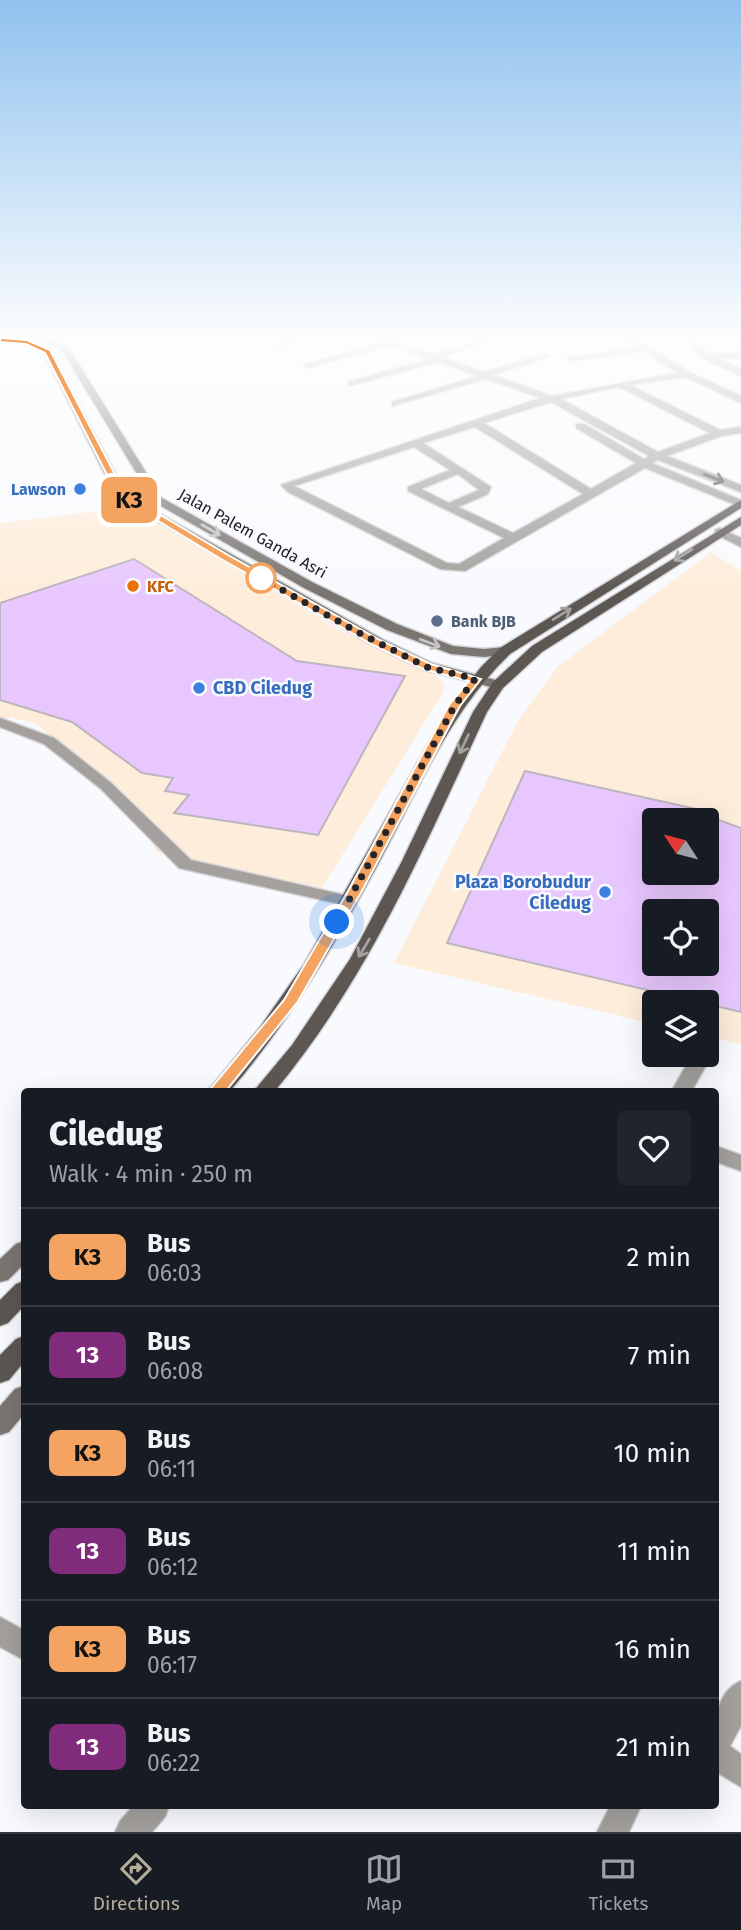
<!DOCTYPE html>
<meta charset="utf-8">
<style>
body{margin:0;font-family:"Fira Sans",sans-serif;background:#20242c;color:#f1f3f6;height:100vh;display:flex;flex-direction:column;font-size:26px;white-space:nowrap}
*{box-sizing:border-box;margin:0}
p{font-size:23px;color:#9ea1a6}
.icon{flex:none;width:38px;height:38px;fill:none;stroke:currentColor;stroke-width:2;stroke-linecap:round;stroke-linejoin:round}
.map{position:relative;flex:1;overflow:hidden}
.panel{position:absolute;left:21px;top:1088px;width:698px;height:721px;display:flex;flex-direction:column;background:#171b24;border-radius:7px;box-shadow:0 7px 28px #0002}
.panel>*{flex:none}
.badge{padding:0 14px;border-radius:10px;font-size:24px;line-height:46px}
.needle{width:46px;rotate:306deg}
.buttons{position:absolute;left:642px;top:808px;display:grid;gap:14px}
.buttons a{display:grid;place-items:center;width:77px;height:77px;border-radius:7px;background:#171b24;box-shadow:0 7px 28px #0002;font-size:35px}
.you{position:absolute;width:35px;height:35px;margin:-18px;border:5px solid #fff;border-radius:50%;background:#1a73e8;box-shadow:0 0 0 10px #1a73e833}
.map>.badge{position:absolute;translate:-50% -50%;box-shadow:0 0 0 4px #fff}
.round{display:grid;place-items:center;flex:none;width:74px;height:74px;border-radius:7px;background:#20242c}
.overview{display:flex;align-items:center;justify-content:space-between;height:119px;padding:0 28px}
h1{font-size:33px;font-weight:800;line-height:52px}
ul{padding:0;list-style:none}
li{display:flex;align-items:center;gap:21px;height:98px;padding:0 28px;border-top:2px solid #363941}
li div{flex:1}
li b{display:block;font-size:26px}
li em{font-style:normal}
li .badge{min-width:77px;font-weight:700;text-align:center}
.tab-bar{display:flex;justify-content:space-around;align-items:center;height:98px;border-top:2px solid #363941;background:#171b24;font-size:19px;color:#9ea1a6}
.tab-bar a{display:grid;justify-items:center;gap:4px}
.tab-bar .current{color:#b5af9a}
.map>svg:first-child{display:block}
.commercial{fill:#feeddb;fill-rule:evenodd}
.building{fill:#e8c7fe;stroke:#bbb6be;stroke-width:2;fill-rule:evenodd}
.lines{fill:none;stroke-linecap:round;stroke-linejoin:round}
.street-casing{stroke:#d3d4d7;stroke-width:3}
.secondary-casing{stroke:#d3d4d7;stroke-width:3}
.primary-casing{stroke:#d3d4d7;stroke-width:3}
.street{fill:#a3a09d;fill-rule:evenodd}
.secondary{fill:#7a7571;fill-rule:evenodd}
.primary{fill:#5d5753;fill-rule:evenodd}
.oneway{stroke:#575657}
.oneway2{stroke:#c6c5c5}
.oneway3{stroke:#a3a0a0}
.line{fill:#f4a460;stroke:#fff;stroke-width:2}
.walk{stroke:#252529;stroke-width:7;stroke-dasharray:0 12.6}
.shop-dot{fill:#3f7fe0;stroke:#f9fafd;stroke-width:2.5}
.stop-dot{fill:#fff;stroke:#f4a460;stroke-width:3.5}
.food-dot{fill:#e8710a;stroke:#f9fafd;stroke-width:2.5}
.service-dot{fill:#5c6f8a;stroke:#f9fafd;stroke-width:2.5}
.labels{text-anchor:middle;stroke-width:5;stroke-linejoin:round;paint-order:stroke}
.far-shop-label{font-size:16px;font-weight:bold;fill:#366cbe;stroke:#f9fafd;text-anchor:end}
.far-street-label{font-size:16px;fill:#252529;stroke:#f9fafd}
.far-food-label{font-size:16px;font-weight:bold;fill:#c56008;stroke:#f9fafd;text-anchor:start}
.far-service-label{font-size:16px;font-weight:bold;fill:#4e5e75;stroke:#f9fafd;text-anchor:start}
.shop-label{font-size:18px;font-weight:bold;fill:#366cbe;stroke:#f9fafd;text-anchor:start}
</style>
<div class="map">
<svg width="741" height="1832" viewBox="0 0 741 1832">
<rect width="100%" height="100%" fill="#f9fafd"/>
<g class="commercial">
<polygon points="124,508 162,524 336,628 435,675 444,683 444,691 322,888 157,852 127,799 36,724 10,717 0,722 0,523"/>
<path d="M711,552L741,571V1044L707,1036V1003H654V1024L394,963L518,721L557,667ZM654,821H707V873H654ZM654,912H707V964H654Z"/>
</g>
<g class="building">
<polygon points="134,559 297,661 405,676 318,835 174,813 189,795 165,791 173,778 142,773 72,722 0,700 0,603"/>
<path d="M525,771L710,812V817L741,828V1012L447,943ZM654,821H707V873H654ZM654,912H707V964H654Z"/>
</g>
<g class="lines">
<defs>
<g id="street">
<polygon points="299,335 313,335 279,347 275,344"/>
<path d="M367,335C390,335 409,350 431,353C447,355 484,335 507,335L442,357L484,372L548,353V357L493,375L552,396L677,373L643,351L572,361L567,358L636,347L620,335H631L689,372L741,396V403L685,377L630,385L720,430L741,427V433L721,436L667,456L741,485V492L658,460L652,463L741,500V507L645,468L465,571L440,569L288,492L281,485L541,398L486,379L392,406V402L478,376L438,362L349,386V382L429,359L392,345L308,368L303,365L383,342ZM619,387L710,433L658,452L561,399ZM551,402L649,456L644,459L584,424H576V428L636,463L591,489L484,423ZM475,427L583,494L513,533L458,507L488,494L491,487L423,443ZM414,447L450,470L408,487V491L504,538L459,564L447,563L294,486ZM458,474L479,490L449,503L421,489Z"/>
<polygon points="679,335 688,335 709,354 741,352 741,358 719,359 741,369 741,376 704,359"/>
<polygon points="719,528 741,538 741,547 715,534 715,530"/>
<polygon points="0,718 54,738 110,782 191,860 349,896 358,901 349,906 179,868 100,788 44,744 0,727"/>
<polygon points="707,1052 711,1057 691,1092 671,1092 692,1055 707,1055"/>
<polygon points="716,1146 741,1155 741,1171 716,1162"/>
<polygon points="0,1617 24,1630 24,1660 0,1647"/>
<path d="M741,1681V1726L730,1746L741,1754V1787L716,1772C716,1743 708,1695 741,1681Z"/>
<polygon points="133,1806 169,1806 165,1817 152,1832 115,1832 120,1821"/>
<polygon points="610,1806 641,1806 629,1832 597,1832"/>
</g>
<g id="secondary">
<polygon points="29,335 39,335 67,345 162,498 312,582 397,624 453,646 484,649 505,647 512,651 505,655 484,657 451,654 387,630 304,588 154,502 61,349"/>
<polygon points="0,337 27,339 50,349 120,482 132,498 382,639 432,663 503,682 503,688 498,689 422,669 372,645 124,502 109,483 43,353 25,345 0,343"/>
<polygon points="24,1241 24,1264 8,1280 0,1282 0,1259 16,1244"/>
<polygon points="24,1386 24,1414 9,1432 0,1435 0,1406 15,1389"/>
</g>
<g id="primary">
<path d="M741,500V508L510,654C452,710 422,781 385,851C340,936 292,1019 229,1092H207L260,1027L304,964L446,712L481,667L500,648Z"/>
<path d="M741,517V525L542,652L503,688L487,712C425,845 369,978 274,1092H253L292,1045L350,959L402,861L473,712L493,682L532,646Z"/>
<polygon points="24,1281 24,1306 8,1323 0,1326 0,1300 16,1284"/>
<polygon points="24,1336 24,1362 9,1380 0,1383 0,1355 16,1339"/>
</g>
</defs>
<use href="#street" class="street-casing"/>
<use href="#secondary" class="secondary-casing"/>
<use href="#primary" class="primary-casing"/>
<use href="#street" class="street"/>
<use href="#secondary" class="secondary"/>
<use href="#primary" class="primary"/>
</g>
<defs><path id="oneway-shaft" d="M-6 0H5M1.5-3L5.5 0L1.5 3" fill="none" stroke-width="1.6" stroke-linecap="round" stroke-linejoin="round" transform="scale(1.75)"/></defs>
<use class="oneway" href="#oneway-shaft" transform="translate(714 478) rotate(21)"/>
<g class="oneway2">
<use href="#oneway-shaft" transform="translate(211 530) rotate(30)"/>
<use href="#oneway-shaft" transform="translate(430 643) rotate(20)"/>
</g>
<g class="oneway3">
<use href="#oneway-shaft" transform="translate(683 555) rotate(148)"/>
<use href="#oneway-shaft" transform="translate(562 614) rotate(-32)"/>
<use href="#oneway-shaft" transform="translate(464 744) rotate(115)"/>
<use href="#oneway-shaft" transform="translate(364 948) rotate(121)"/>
</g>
<linearGradient id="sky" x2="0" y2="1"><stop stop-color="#90c2ee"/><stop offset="0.57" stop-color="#fcfdfe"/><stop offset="1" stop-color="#fcfdfe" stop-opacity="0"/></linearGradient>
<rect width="741" height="592" fill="url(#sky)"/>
<polygon class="line" points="0,338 27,340 50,350 119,482 132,498 228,555 380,640 431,664 481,679 460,706 362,891 297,1003 222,1096 217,1098 209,1092 211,1088 284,1000 348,891 449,705 469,681 423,669 373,645 221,559 125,501 111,483 45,353 26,344 0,342"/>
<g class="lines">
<polyline class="walk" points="261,578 363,635 427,667 475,679 455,705 337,922"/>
</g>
<g class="shop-dot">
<circle cx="80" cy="489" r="7"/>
<circle cx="199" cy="688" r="7"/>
<circle cx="605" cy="892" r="7"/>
</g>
<circle class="stop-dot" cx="261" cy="578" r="14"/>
<circle class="food-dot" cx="133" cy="586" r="7"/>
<circle class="service-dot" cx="437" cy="621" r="7"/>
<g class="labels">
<g class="far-shop-label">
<text x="66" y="495">Lawson</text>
</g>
<g class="far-street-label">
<text transform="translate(253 533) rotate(29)" y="6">Jalan Palem Ganda Asri</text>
</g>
<g class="far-food-label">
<text x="147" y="592">KFC</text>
</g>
<g class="far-service-label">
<text x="451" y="627">Bank BJB</text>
</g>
<g class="shop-label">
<text x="213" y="694">CBD Ciledug</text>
<text x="591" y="888" text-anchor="end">Plaza Borobudur<tspan x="591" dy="21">Ciledug</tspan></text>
</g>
</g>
</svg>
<div class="buttons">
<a><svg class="needle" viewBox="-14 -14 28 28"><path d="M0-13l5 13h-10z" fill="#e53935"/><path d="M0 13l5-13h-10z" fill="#9ea1a6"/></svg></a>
<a><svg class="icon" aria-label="locate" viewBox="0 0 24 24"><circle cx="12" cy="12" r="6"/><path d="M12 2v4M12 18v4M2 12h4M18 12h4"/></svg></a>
<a><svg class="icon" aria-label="layers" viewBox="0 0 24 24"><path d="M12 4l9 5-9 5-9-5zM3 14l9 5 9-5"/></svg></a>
</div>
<div class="you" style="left:337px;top:922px"></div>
<b class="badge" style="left:129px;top:500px;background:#f4a460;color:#111">K3</b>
<section class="panel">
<div class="overview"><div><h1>Ciledug</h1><p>Walk · 4 min · 250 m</p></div><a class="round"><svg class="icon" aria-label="heart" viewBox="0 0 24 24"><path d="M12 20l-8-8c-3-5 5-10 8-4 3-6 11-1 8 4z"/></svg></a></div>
<ul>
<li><span class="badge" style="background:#f4a460;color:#111">K3</span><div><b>Bus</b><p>06:03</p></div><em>2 min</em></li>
<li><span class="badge" style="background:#802b7c;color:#fff">13</span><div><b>Bus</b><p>06:08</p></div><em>7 min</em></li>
<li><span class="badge" style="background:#f4a460;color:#111">K3</span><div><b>Bus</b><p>06:11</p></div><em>10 min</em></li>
<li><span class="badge" style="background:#802b7c;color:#fff">13</span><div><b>Bus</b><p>06:12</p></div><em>11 min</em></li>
<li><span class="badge" style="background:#f4a460;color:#111">K3</span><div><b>Bus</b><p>06:17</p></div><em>16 min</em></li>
<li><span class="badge" style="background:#802b7c;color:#fff">13</span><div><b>Bus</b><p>06:22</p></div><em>21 min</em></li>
</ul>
</section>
</div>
<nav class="tab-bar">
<a class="current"><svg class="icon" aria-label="directions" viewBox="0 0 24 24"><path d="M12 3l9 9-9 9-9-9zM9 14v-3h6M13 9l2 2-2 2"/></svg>Directions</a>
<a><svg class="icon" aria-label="map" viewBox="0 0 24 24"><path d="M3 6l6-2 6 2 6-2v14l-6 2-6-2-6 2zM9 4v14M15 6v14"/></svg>Map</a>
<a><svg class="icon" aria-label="tickets" viewBox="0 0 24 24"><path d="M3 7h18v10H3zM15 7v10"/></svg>Tickets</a>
</nav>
